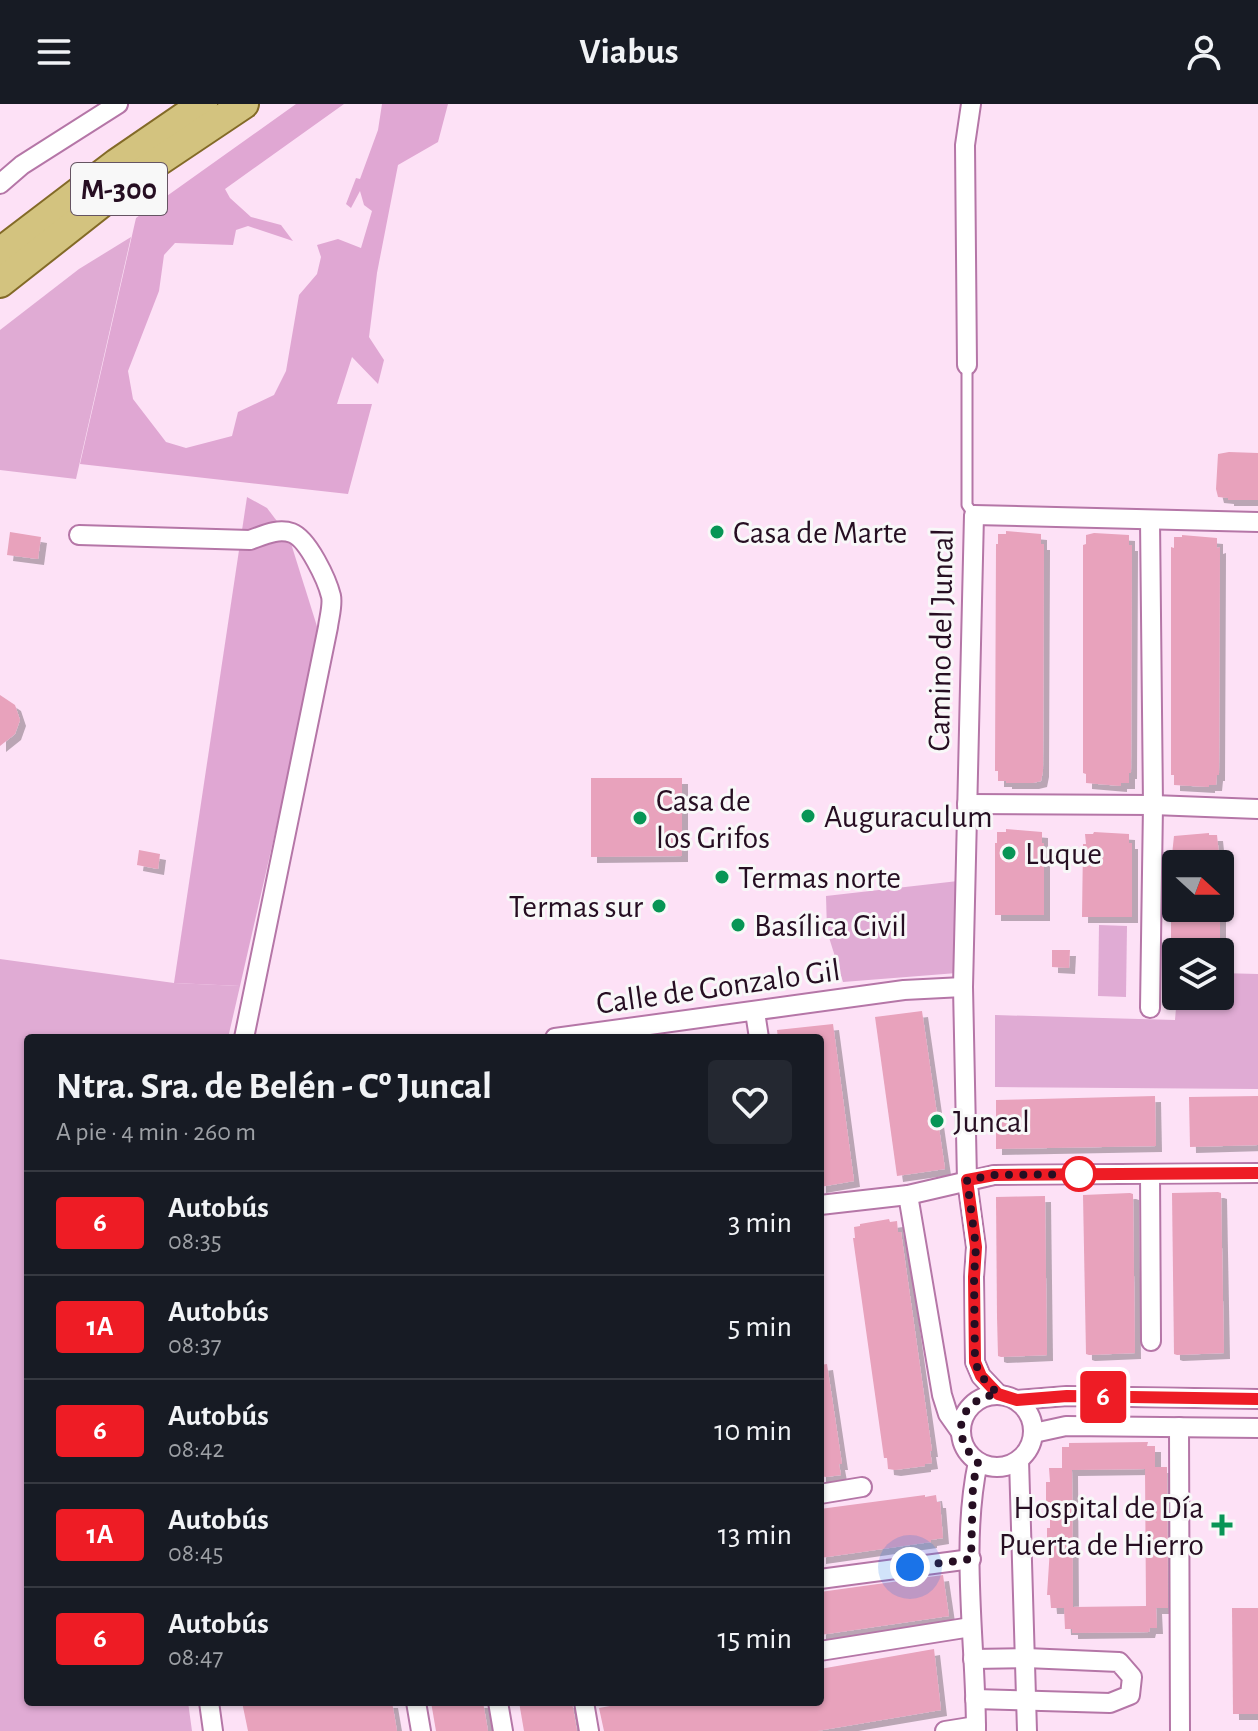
<!DOCTYPE html>
<html lang="es">
<meta charset="utf-8">
<style>
body{margin:0;font-family:"Alegreya Sans",sans-serif;background:#242831;color:#f1f3f6;height:100vh;display:flex;flex-direction:column;font-size:30px;white-space:nowrap}
*{box-sizing:border-box;margin:0}
p{font-size:26px;color:#9ea1a6}
.icon{flex:none;width:44px;height:44px;fill:none;stroke:currentColor;stroke-width:2;stroke-linecap:round;stroke-linejoin:round}
.map{position:relative;flex:1;overflow:hidden}
.panel{position:absolute;left:24px;top:930px;width:800px;height:672px;display:flex;flex-direction:column;background:#171b24;border-radius:8px;box-shadow:0 2px 6px #0004}
.panel>*{flex:none}
.badge{padding:0 16px;border-radius:6px;font-size:28px;line-height:52px}
.needle{width:52px;rotate:111deg}
.controls{position:absolute;left:1162px;top:746px;display:grid;gap:16px}
.controls a{display:grid;place-items:center;width:72px;height:72px;border-radius:8px;background:#171b24;box-shadow:0 2px 6px #0004;font-size:40px}
.you{position:absolute;width:40px;height:40px;margin:-20px;border:6px solid #fff;border-radius:50%;background:#1a73e8;box-shadow:0 0 0 12px #1a73e833}
.map>.badge{position:absolute;translate:-50% -50%;box-shadow:0 0 0 4px #fff}
.round{display:grid;place-items:center;flex:none;width:84px;height:84px;border-radius:8px;background:#242831}
.summary{display:flex;align-items:center;justify-content:space-between;height:136px;padding:0 32px}
h1{font-size:38px;font-weight:700;line-height:60px}
ul{padding:0;list-style:none}
li{display:flex;align-items:center;gap:24px;height:104px;padding:0 32px;border-top:2px solid #363941}
li div{flex:1}
li b{display:block;font-size:30px}
li em{font-style:normal}
li .badge{min-width:88px;font-weight:700;text-align:center}
header{display:flex;justify-content:space-between;align-items:center;height:104px;padding:0 32px;background:#171b24;font-size:36px;font-weight:700}
.map>svg:first-child{display:block}
.green{fill:#e0abd4}
.forest{fill:#e0a7d3}
.building{fill:#e8a2bc;fill-rule:evenodd;filter:url(#shadow)}
.lines{fill:none;stroke-linecap:round;stroke-linejoin:round}
.lane-casing{stroke:#b576a7;stroke-width:13}
.street-casing{stroke:#b576a7;stroke-width:22}
.primary-casing{stroke:#836a27;stroke-width:32}
.lane{stroke:#fff;stroke-width:9}
.street{stroke:#fff;stroke-width:18}
.primary{stroke:#d3c37f;stroke-width:28}
.line-casing{stroke:#fff;stroke-width:18}
.line{stroke:#ee1c25;stroke-width:12}
.walk{stroke:#260e22;stroke-width:8;stroke-dasharray:0 14.4}
.poi-dot{fill:#079555;stroke:#f8f8f8;stroke-width:3}
.stop-dot{fill:#fff;stroke:#ee1c25;stroke-width:4}
.labels{text-anchor:middle;stroke-width:6;stroke-linejoin:round;paint-order:stroke}
.shield{fill:#f8f8f8;stroke:#655462;stroke-width:2}
.shield-label{font-size:30px;font-weight:bold;fill:#260e22}
.poi-label{font-size:32px;fill:#260e22;stroke:#f8f8f8;text-anchor:start}
.street-label{font-size:32px;fill:#260e22;stroke:#f8f8f8}
</style>
<header><svg class="icon" aria-label="menu" viewBox="0 0 24 24"><path d="M4 6h16M4 12h16M4 18h16"/></svg>Viabus<svg class="icon" aria-label="person" viewBox="0 0 24 24"><circle cx="12" cy="8" r="4"/><path d="M4 21q1-7 8-7t8 7"/></svg></header>
<div class="map">
<svg width="1258" height="1627" viewBox="0 0 1258 1627">
<defs>
<filter id="shadow"><feDropShadow dx="6" dy="6" stdDeviation="0" flood-color="#0004"/></filter>
</defs>
<rect width="100%" height="100%" fill="#fde1f6"/>
<g class="green">
<polygon points="131,133 76,375 0,366 0,226 79,165"/>
<polygon points="958,777 957,869 843,878 827,827 826,792"/>
<polygon points="1099,821 1127,822 1126,893 1098,892"/>
<polygon points="0,855 174,879 240,882 228,934 28,934 28,1598 188,1598 192,1627 0,1627"/>
<polygon points="1220,869 1258,870 1258,985 995,983 995,911 1175,916 1177,892 1220,892"/>
</g>
<g class="forest">
<polygon points="296,0 344,0 225,85 230,94 251,113 281,121 293,137 248,122 236,126 233,141 175,139 164,151 159,187 128,267 133,295 166,338 186,344 232,332 238,308 274,291 286,267 299,191 317,170 321,153 317,141 338,135 361,144 372,107 364,101 360,87 351,104 346,100 356,74 360,75 378,26 382,0 448,0 438,38 398,61 377,169 369,233 384,256 378,280 352,253 337,300 372,300 348,390 80,360 136,114"/>
<polygon points="247,393 267,404 289,433 320,532 240,882 174,879"/>
</g>
<g class="building">
<polygon points="1229,348 1258,349 1258,396 1228,396 1228,394 1218,393 1216,385 1218,350"/>
<polygon points="1006,427 1041,430 1041,440 1044,440 1043,667 1041,677 1033,679 1006,679 1006,677 998,677 998,667 995,667 996,440 998,440 998,430 1006,430"/>
<polygon points="10,428 41,433 38,455 7,451"/>
<polygon points="1094,429 1129,431 1129,441 1132,441 1131,669 1129,669 1129,679 1121,679 1121,682 1086,679 1086,670 1083,669 1083,441 1086,440 1086,431"/>
<polygon points="1182,431 1217,434 1217,444 1220,443 1219,671 1217,671 1216,681 1209,681 1209,683 1174,681 1174,671 1171,671 1171,443 1174,444 1174,433 1182,433"/>
<polygon points="0,591 15,601 20,616 15,630 0,642"/>
<polygon points="591,674 682,674 682,752 591,753"/>
<polygon points="1006,725 1042,728 1042,739 1044,739 1044,811 995,811 995,739 997,739 997,728 1006,728"/>
<polygon points="1094,728 1129,730 1129,739 1132,739 1132,813 1082,813 1083,740 1086,740 1085,730 1093,730"/>
<polygon points="1209,729 1209,731 1217,731 1220,760 1171,760 1174,732"/>
<polygon points="139,746 160,750 158,765 137,761"/>
<rect x="1171" y="804" width="49" height="44"/>
<polygon points="1052,846 1070,846 1069,864 1052,863"/>
<polygon points="922,907 945,1065 897,1072 875,913"/>
<polygon points="833,920 854,1077 820,1083 820,934 778,934 777,926"/>
<polygon points="1155,992 1156,1042 996,1045 996,996"/>
<polygon points="1258,992 1258,1041 1190,1043 1189,993"/>
<polygon points="1218,1088 1221,1089 1224,1249 1177,1251 1174,1250 1172,1089"/>
<polygon points="1130,1089 1133,1090 1135,1249 1089,1251 1086,1250 1083,1091"/>
<polygon points="1045,1092 1047,1251 1001,1253 998,1252 997,1213 996,1093"/>
<polygon points="889,1115 890,1118 897,1117 898,1128 901,1128 932,1347 930,1347 932,1359 925,1360 925,1362 895,1366 888,1365 887,1354 884,1354 853,1134 855,1134 854,1123 860,1122 860,1120"/>
<polygon points="827,1260 842,1360 839,1360 841,1371 826,1373 820,1372 820,1261"/>
<path d="M1148,1338L1147,1342H1155V1363H1167L1168,1504H1156L1157,1524H1150L1149,1528L1072,1529V1525H1065L1064,1504H1051L1050,1491H1047L1050,1444H1047V1424H1050V1398H1046V1378H1050L1049,1364H1062V1343H1069V1339ZM1145,1365L1146,1502L1073,1503L1072,1366Z"/>
<polygon points="925,1391 925,1393 936,1391 937,1398 940,1398 943,1434 931,1436 931,1438 820,1454 820,1405"/>
<polygon points="943,1471 949,1512 820,1531 820,1488"/>
<polygon points="1232,1504 1258,1504 1258,1610 1233,1610"/>
<polygon points="934,1545 941,1606 817,1627 604,1627 599,1604 632,1598 820,1598 820,1565"/>
<polygon points="242,1598 392,1598 397,1627 248,1627"/>
<polygon points="431,1598 483,1598 488,1627 436,1627"/>
<polygon points="519,1598 572,1598 577,1627 524,1627"/>
</g>
<g class="lines">
<defs>
<polyline id="lane" points="967,261 967,401 974,411"/>
<g id="street">
<polyline points="0,80 22,61 118,0"/>
<polyline points="967,261 965,41 971,0"/>
<polyline points="1150,416 1153,701 1150,904"/>
<path d="M79,431L250,436C264,431 278,424 292,429C308,435 327,476 331,492C333,501 329,514 328,523L244,934"/>
<polyline points="967,700 1153,701 1258,705"/>
<polyline points="755,908 759,934"/>
<polyline points="555,934 904,886 963,883"/>
<polyline points="1150,1070 1151,1237"/>
<polyline points="908,1091 942,1291 948,1310 960,1327"/>
<polyline points="820,1101 908,1091 994,1071 1258,1069"/>
<polyline points="998,1290 981,1272 975,1258 974,1173 976,1143 967,1076 963,883 974,411 1258,418"/>
<circle cx="997" cy="1327" r="36"/>
<polyline points="1017,1296 1067,1292 1258,1295"/>
<polyline points="1179,1323 1180,1627"/>
<polyline points="1034,1329 1066,1322 1258,1324"/>
<polyline points="1019,1356 1027,1627"/>
<polyline points="820,1390 862,1383"/>
<polyline points="820,1475 971,1455"/>
<polyline points="820,1547 971,1523"/>
<polyline points="973,1555 1026,1554 1119,1558 1132,1573 1130,1591 1110,1599 975,1595"/>
<polyline points="209,1598 213,1627"/>
<polyline points="416,1598 421,1627"/>
<polyline points="498,1598 503,1627"/>
<polyline points="584,1598 589,1627"/>
<polyline points="945,1627 976,1622"/>
<path d="M976,1627C976,1542 960,1441 978,1358"/>
</g>
<g id="primary">
<polyline points="0,148 117,59 203,0"/>
<polyline points="0,179 132,75 244,0"/>
</g>
</defs>
<use href="#lane" class="lane-casing"/>
<use href="#street" class="street-casing"/>
<use href="#primary" class="primary-casing"/>
<use href="#lane" class="lane"/>
<use href="#street" class="street"/>
<use href="#primary" class="primary"/>
</g>
<g class="lines">
<defs>
<polyline id="line" points="1258,1069 994,1071 967,1076 976,1143 974,1173 975,1258 981,1272 998,1290 1017,1296 1067,1292 1258,1295"/>
</defs>
<use href="#line" class="line-casing"/>
<use href="#line" class="line"/>
<path class="walk" d="M910,1463L971,1455L973,1380L978,1358C949,1332 958,1295 998,1290L981,1272L975,1258L974,1173L976,1143L967,1076L994,1071L1091,1070H1079"/>
</g>
<g class="poi-dot">
<circle cx="717" cy="428" r="8"/>
<circle cx="808" cy="712" r="8"/>
<circle cx="640" cy="714" r="8"/>
<circle cx="1009" cy="749" r="8"/>
<circle cx="722" cy="773" r="8"/>
<circle cx="659" cy="802" r="8"/>
<circle cx="738" cy="821" r="8"/>
<circle cx="937" cy="1017" r="8"/>
<path d="M1218 1409h8v8h8v8h-8v8h-8v-8h-8v-8h8z"/>
</g>
<circle class="stop-dot" cx="1079" cy="1070" r="16"/>
<g class="labels">
<rect class="shield" x="71" y="59" width="96" height="52" rx="6"/>
<g class="shield-label">
<text x="119" y="95">M-300</text>
</g>
<g class="poi-label">
<text x="733" y="439">Casa de Marte</text>
<text x="656" y="707">Casa de<tspan x="656" dy="37">los Grifos</tspan></text>
<text x="824" y="723">Auguraculum</text>
<text x="1025" y="760">Luque</text>
<text x="738" y="784">Termas norte</text>
<text x="643" y="813" text-anchor="end">Termas sur</text>
<text x="754" y="832">Basílica Civil</text>
<text x="953" y="1028">Juncal</text>
<text x="1204" y="1414" text-anchor="end">Hospital de Día<tspan x="1204" dy="37">Puerta de Hierro</tspan></text>
</g>
<g class="street-label">
<text transform="translate(940 536) rotate(-89)" y="11">Camino del Juncal</text>
<text transform="translate(718 882) rotate(-8)" y="11">Calle de Gonzalo Gil</text>
</g>
</g>
</svg>
<div class="controls">
<a><svg class="needle" viewBox="-14 -14 28 28"><path d="M0-13l5 13h-10z" fill="#e53935"/><path d="M0 13l5-13h-10z" fill="#9ea1a6"/></svg></a>
<a><svg class="icon" aria-label="layers" viewBox="0 0 24 24"><path d="M12 4l9 5-9 5-9-5zM3 14l9 5 9-5"/></svg></a>
</div>
<div class="you" style="left:910px;top:1463px"></div>
<b class="badge" style="left:1103px;top:1293px;background:#ee1c25;color:#fff">6</b>
<section class="panel">
<div class="summary"><div><h1>Ntra. Sra. de Belén - Cº Juncal</h1><p>A pie · 4 min · 260 m</p></div><a class="round"><svg class="icon" aria-label="heart" viewBox="0 0 24 24"><path d="M12 20l-8-8c-3-5 5-10 8-4 3-6 11-1 8 4z"/></svg></a></div>
<ul>
<li><span class="badge" style="background:#ee1c25;color:#fff">6</span><div><b>Autobús</b><p>08:35</p></div><em>3 min</em></li>
<li><span class="badge" style="background:#ee1c25;color:#fff">1A</span><div><b>Autobús</b><p>08:37</p></div><em>5 min</em></li>
<li><span class="badge" style="background:#ee1c25;color:#fff">6</span><div><b>Autobús</b><p>08:42</p></div><em>10 min</em></li>
<li><span class="badge" style="background:#ee1c25;color:#fff">1A</span><div><b>Autobús</b><p>08:45</p></div><em>13 min</em></li>
<li><span class="badge" style="background:#ee1c25;color:#fff">6</span><div><b>Autobús</b><p>08:47</p></div><em>15 min</em></li>
</ul>
</section>
</div>
